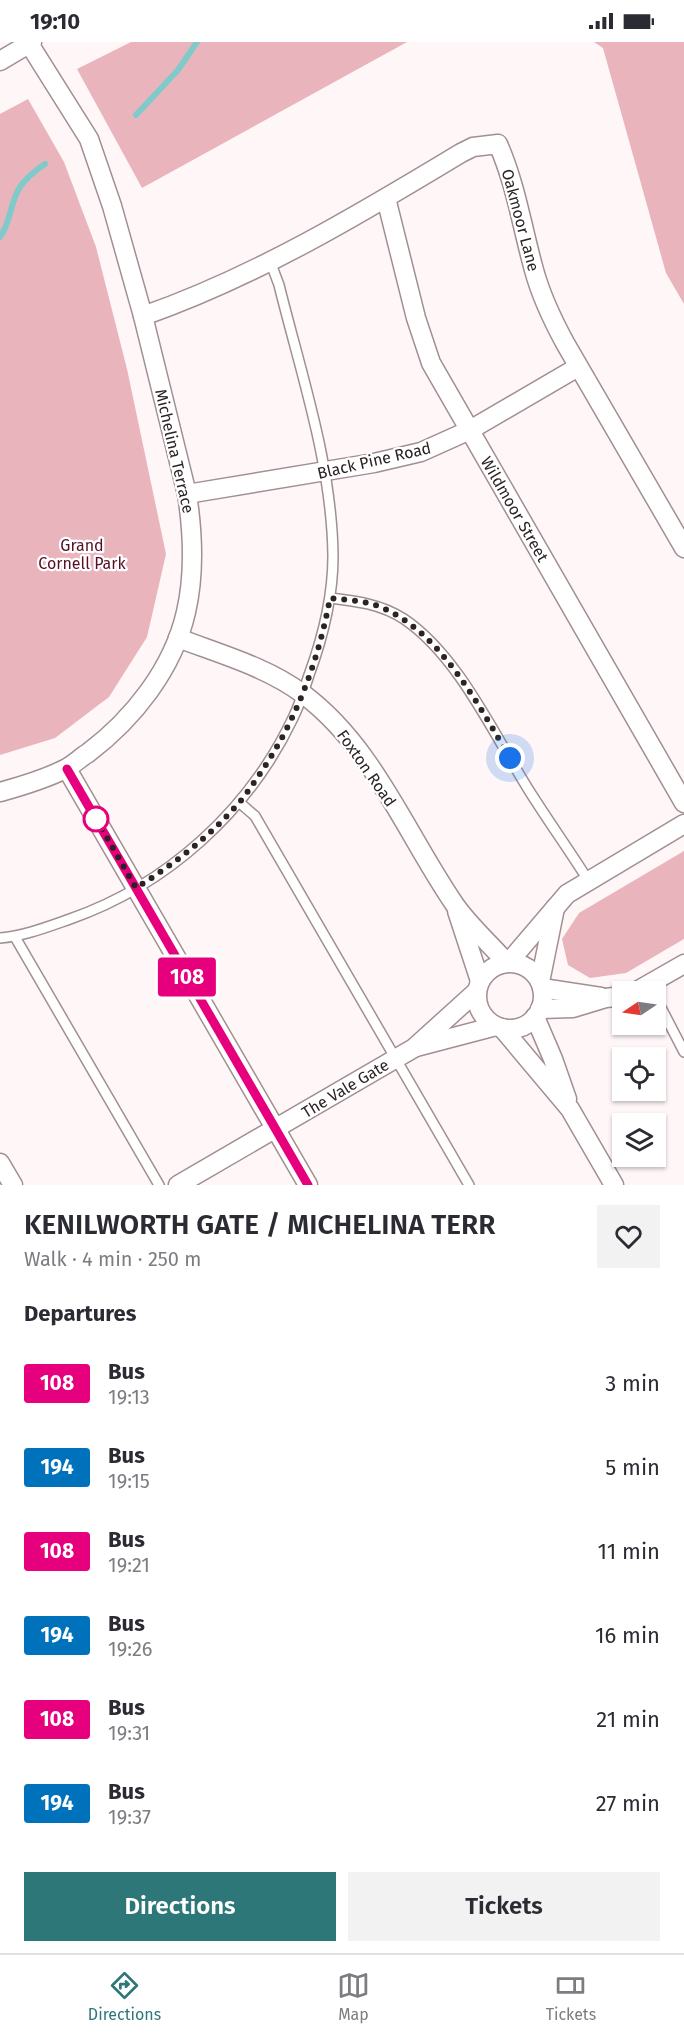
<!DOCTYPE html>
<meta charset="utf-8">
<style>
body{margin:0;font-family:"Fira Sans",sans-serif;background:#f2f2f3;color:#2b2b33;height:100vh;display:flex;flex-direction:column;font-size:22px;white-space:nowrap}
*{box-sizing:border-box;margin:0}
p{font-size:20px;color:#7c7c81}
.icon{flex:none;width:33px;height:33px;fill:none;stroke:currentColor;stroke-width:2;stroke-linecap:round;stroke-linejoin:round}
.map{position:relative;height:1143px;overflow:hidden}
.sheet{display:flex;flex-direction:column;background:#fff;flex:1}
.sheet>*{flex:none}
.badge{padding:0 12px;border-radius:4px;font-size:21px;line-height:39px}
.needle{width:39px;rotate:257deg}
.tools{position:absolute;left:612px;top:939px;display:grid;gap:12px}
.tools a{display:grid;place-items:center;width:54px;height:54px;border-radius:0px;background:#fff;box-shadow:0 2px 4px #0004;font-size:30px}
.you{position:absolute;width:30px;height:30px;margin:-15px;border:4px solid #fff;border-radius:50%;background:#1a73e8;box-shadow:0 0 0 9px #1a73e833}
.map>.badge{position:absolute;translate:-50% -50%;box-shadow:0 0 0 3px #fff}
h2{padding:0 24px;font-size:22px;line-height:54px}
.round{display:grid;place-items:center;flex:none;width:63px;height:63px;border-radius:0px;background:#f2f2f3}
.headline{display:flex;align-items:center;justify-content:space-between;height:102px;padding:0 24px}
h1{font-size:28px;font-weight:600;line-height:45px}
.primary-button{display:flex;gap:12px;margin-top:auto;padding:12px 24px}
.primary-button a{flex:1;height:69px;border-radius:0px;background:#2e7778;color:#fff;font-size:24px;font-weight:600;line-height:69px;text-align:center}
.primary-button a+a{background:#f2f2f3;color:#2b2b33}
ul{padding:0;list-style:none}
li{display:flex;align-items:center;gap:18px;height:84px;padding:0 24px}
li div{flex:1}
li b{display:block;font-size:22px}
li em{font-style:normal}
li .badge{min-width:66px;font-weight:700;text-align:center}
.status{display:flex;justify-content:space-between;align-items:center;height:42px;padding:0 30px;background:#fff;direction:ltr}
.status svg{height:16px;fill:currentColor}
.menu{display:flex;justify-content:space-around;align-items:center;height:84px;border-top:2px solid #e1e1e2;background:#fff;font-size:16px;color:#7c7c81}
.menu a{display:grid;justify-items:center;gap:3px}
.menu .current{color:#2e7778}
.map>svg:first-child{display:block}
.green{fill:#eab4bd}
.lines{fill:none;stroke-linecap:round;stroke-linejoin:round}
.stream{stroke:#80caca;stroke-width:6}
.lane-casing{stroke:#a18f91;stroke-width:12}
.street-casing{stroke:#a18f91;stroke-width:21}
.lane{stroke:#fff;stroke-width:9}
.street{stroke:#fff;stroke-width:18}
.line-casing{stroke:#fff;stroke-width:14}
.line{stroke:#e6007e;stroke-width:9}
.walk{stroke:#2b2325;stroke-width:6;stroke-dasharray:0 10.8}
.stop-dot{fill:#fff;stroke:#e6007e;stroke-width:3}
.labels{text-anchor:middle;stroke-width:4.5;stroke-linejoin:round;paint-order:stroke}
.street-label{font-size:16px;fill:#2b2325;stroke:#fff}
.park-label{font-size:16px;fill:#560e26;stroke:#fff}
</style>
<div class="status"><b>19:10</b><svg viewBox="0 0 49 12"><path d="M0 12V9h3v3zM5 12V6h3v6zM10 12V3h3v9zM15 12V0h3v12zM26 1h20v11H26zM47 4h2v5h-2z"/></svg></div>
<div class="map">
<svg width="684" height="1143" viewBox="0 0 684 1143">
<rect width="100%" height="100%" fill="#fef6f7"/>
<g class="green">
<polygon points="131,0 407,0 142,146 77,27"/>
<polygon points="594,0 684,0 684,262 666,231 603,6"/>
<polygon points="28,57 64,120 96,205 127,327 166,512 147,595 109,655 55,696 0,713 0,72"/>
<polygon points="684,809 684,897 626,931 590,936 568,923 562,897 579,871"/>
</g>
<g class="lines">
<g class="stream">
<polyline points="136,73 178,28 197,0"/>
<path d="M0,195C11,180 10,160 20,145C26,136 36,128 45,122"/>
</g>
<defs>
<g id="lane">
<path d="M330,556C356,559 381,562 404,577C459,614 495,695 530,750C549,780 569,808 588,838"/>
<polyline points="240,761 255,774 469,1143"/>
<polyline points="15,895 159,1143"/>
<path d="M0,896C24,894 47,885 70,877C167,843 249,769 293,676C300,662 304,648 309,633C323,595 333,555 333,514C332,422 301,332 279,243L270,219"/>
<polyline points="656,956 684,1010"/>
</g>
<g id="street">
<polyline points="0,19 32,0"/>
<polyline points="386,156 416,276 431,321 684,761"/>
<path d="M143,274C255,235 360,172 461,111L473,105L498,102C516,143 522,185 534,228C541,254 552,277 565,301L684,506"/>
<polyline points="187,452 374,421 421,410 470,388 578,325"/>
<path d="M178,596C220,612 267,625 303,652C374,705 406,792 455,863C469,883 490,902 507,921"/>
<polyline points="67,727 308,1143"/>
<path d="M0,750C22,744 45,737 65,727C73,723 80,716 88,711C133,677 173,627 186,570C195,531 193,491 187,452L143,274L112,164L89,97L28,0"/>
<polyline points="457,869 480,939"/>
<polyline points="509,920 567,852 684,782"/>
<circle cx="510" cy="954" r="33"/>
<polyline points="540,940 555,866"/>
<polyline points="542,946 601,955"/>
<polyline points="635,950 684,922"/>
<polyline points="540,967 573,966 606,956 622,954"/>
<polyline points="535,975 553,1017 567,1057"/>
<polyline points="502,986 570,1067 614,1143"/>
<polyline points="416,1005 496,984"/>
<polyline points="0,1121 13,1143"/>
<polyline points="178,1143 414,1006 477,949"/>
</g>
</defs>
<use href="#lane" class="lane-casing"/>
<use href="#street" class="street-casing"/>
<use href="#lane" class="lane"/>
<use href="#street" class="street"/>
</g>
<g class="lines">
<defs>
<polyline id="line" points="67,727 308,1143"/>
</defs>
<use href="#line" class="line-casing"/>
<use href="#line" class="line"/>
<path class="walk" d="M96,777L91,768L136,846C174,822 208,796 238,762C245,754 251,745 257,736C295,682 318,621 330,556C345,558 361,558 375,563C438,585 478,662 510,716"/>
</g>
<circle class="stop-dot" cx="96" cy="777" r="12"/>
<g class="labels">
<g class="street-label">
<text transform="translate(521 178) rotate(75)" y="6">Oakmoor Lane</text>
<text transform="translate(175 409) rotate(77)" y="6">Michelina Terrace</text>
<text transform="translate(374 418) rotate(-13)" y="6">Black Pine Road</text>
<text transform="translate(515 467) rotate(60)" y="6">Wildmoor Street</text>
<text transform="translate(367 726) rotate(55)" y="6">Foxton Road</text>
<text transform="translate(345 1046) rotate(-31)" y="6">The Vale Gate</text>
</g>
<g class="park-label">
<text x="82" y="509">Grand<tspan x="82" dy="18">Cornell Park</tspan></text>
</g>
</g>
</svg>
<div class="tools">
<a><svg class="needle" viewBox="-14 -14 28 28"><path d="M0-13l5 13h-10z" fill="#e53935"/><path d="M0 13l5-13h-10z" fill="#7c7c81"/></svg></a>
<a><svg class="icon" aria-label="locate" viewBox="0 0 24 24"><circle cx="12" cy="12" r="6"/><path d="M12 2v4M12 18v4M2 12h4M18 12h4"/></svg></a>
<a><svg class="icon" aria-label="layers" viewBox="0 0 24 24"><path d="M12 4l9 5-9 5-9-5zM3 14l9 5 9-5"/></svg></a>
</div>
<div class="you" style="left:510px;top:716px"></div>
<b class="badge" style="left:187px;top:935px;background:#e6007e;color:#fff">108</b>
</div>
<section class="sheet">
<div class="headline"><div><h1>KENILWORTH GATE / MICHELINA TERR</h1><p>Walk · 4 min · 250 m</p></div><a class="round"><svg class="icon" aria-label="heart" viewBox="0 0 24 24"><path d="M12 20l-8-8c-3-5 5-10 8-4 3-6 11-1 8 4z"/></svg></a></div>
<h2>Departures</h2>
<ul>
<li><span class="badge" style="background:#e6007e;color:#fff">108</span><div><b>Bus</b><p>19:13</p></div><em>3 min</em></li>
<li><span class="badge" style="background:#0072bc;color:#fff">194</span><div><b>Bus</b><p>19:15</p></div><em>5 min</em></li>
<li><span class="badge" style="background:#e6007e;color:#fff">108</span><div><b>Bus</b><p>19:21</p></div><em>11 min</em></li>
<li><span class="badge" style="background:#0072bc;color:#fff">194</span><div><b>Bus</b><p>19:26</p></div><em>16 min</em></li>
<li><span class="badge" style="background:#e6007e;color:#fff">108</span><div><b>Bus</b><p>19:31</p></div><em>21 min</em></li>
<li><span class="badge" style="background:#0072bc;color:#fff">194</span><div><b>Bus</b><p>19:37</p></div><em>27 min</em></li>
</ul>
<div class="primary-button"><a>Directions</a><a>Tickets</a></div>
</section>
<nav class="menu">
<a class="current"><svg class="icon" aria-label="directions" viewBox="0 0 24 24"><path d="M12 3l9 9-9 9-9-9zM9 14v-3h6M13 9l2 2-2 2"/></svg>Directions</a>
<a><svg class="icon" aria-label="map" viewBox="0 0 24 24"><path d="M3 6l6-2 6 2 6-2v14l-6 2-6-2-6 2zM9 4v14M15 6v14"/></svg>Map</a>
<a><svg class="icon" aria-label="tickets" viewBox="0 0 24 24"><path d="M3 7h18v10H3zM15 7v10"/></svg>Tickets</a>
</nav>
